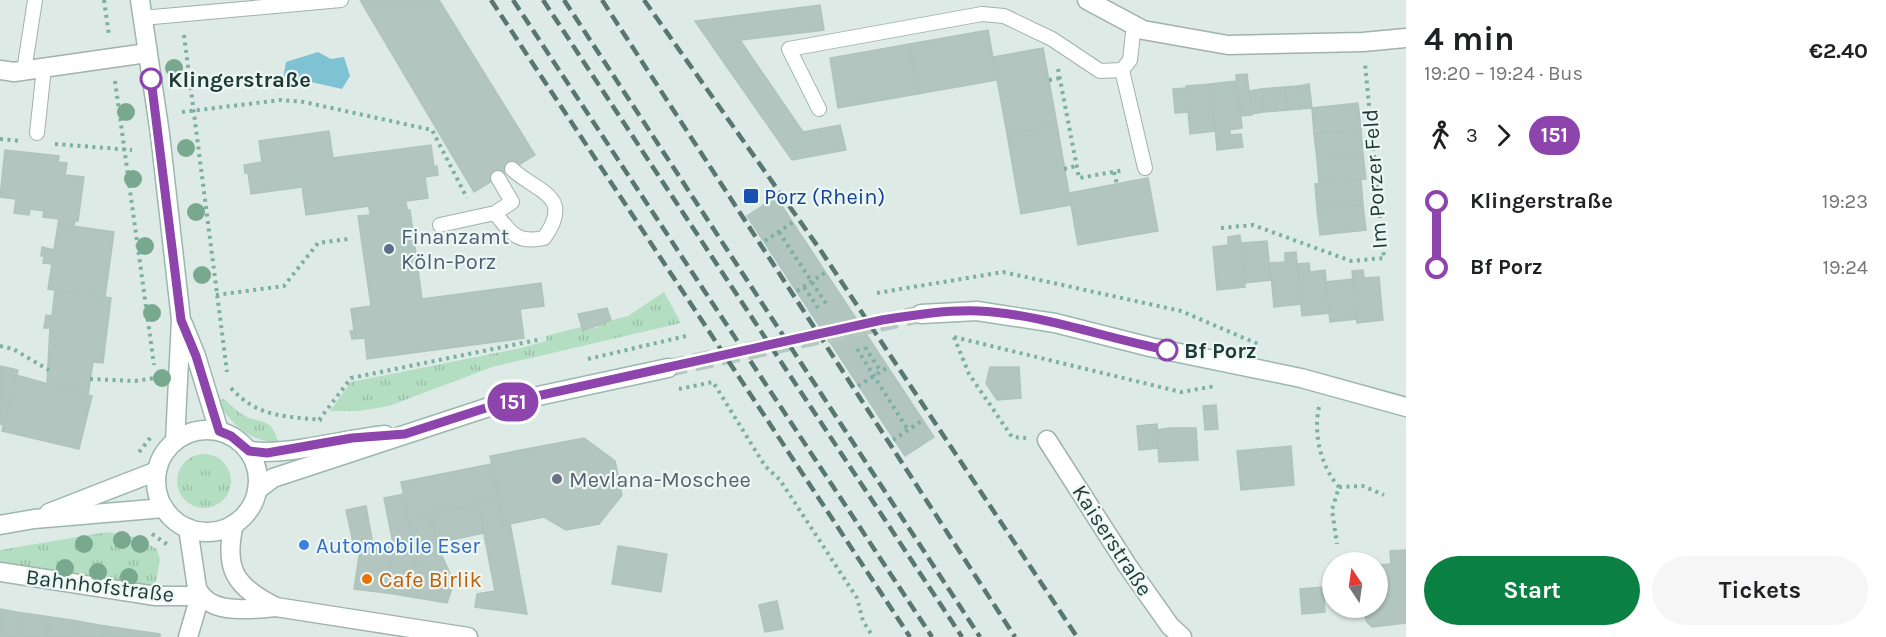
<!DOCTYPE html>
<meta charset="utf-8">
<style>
body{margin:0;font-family:Karla,sans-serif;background:#f6f6f6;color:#202124;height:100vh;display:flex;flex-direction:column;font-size:22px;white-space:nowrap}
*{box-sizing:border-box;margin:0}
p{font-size:20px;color:#757577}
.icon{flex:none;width:33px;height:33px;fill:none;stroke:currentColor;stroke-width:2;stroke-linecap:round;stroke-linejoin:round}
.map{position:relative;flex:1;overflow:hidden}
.panel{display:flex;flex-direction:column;background:#fff;width:480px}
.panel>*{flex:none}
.badge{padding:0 12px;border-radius:20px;font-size:21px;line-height:39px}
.needle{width:39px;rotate:347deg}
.tools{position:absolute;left:1322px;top:552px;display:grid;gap:12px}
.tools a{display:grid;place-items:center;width:66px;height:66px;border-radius:50%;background:#fff;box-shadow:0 2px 4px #0004;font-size:30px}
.map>.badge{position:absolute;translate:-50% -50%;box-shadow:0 0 0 3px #fff}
.legs{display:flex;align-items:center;gap:9px;height:66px;padding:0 18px;font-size:20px}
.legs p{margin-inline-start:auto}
.overview{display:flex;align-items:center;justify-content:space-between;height:102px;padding:0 18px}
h1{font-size:33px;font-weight:700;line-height:45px}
.action{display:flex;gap:12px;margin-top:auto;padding:12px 18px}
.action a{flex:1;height:69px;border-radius:36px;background:#0b8043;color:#fff;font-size:24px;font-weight:700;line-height:69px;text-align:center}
.action a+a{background:#f6f6f6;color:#202124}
ul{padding:0 18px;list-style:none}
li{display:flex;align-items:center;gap:21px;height:66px;font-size:22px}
li i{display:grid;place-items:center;width:9px;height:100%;margin:0 8px;background:currentColor}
li i::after{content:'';width:15px;height:15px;margin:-8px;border:4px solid;border-radius:50%;background:#fff}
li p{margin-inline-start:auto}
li:first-child i{background:linear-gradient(#0000 50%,currentColor 0)}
li:last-child i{background:linear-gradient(currentColor 50%,#0000 0)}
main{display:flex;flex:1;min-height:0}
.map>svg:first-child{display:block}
.grass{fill:url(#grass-tufts)}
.water{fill:#7fc2d4}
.building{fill:#b2c5be;stroke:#afc4bd;stroke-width:1.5}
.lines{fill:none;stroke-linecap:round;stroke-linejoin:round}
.secondary-tunnel{stroke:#b7c7c2;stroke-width:18;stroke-dasharray:18 9;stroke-linecap:butt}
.lane-casing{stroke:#a0b2ad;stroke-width:16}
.street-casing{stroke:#a0b2ad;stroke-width:21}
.secondary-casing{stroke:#9bb7af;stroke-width:21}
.path{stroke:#7bb0a3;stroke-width:4;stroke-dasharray:3 4.5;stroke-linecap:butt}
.lane{stroke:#fff;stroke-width:14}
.street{stroke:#fff;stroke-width:18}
.secondary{stroke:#fff;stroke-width:18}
.rail{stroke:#577770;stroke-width:4.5;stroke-dasharray:12 6;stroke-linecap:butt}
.tree{fill:#78a98f}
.line-1-casing{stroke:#fff;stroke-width:14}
.line-1{stroke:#8e44ad;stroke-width:9}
.stop-1-dot{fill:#fff;stroke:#8e44ad;stroke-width:3}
.transit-dot{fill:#1a4fb4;stroke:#edf7f3;stroke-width:2}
.service-dot{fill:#5c6f8a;stroke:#edf7f3;stroke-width:2}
.worship-dot{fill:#6b7280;stroke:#edf7f3;stroke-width:2}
.shop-dot{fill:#3f7fe0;stroke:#edf7f3;stroke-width:2}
.food-dot{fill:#e8710a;stroke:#edf7f3;stroke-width:2}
.labels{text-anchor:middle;stroke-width:4.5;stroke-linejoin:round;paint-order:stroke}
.stop-label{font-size:22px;font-weight:bold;fill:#1e3a35;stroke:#edf7f3;text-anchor:start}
.street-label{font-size:22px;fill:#1e3a35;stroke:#edf7f3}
.transit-label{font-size:22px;fill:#164399;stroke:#edf7f3;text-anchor:start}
.service-label{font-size:22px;fill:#4e5e75;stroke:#edf7f3;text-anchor:start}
.worship-label{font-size:22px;fill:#5b616d;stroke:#edf7f3;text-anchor:start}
.shop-label{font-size:22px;fill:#366cbe;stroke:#edf7f3;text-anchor:start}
.food-label{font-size:22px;fill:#c56008;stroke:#edf7f3;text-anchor:start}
</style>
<main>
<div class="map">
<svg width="1406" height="637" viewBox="0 0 1406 637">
<defs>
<pattern id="grass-tufts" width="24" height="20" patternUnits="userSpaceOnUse" patternTransform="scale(1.5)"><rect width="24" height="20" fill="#b3dec2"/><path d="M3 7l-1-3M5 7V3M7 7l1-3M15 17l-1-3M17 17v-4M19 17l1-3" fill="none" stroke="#9abfa7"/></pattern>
</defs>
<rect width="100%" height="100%" fill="#ddeae5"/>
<g class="grass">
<polygon points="664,292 681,323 492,367 389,406 359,411 330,411 351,382 521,348 546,341 546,336 581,327 583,331 598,327 597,324 628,316"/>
<path d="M224,399C232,406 241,416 252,419C269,423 273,424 278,442C251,442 229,424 218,400Z"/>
<circle cx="204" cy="481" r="27"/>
<polygon points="107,532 134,537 157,549 160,560 155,586 0,564 0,550"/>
</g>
<polygon class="water" points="318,52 331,59 344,57 350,76 342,89 311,82 291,84 283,79 286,62"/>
<g class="building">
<polygon points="360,0 439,0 535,155 474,192"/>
<polygon points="820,5 824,30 740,40 803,132 840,125 846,150 792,160 695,21"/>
<polygon points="988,30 997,80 918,94 909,44"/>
<polygon points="909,44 918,94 838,108 830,58"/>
<polygon points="1043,48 1057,125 1007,134 993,57"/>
<polygon points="1247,74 1252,115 1240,116 1236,75"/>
<polygon points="1237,81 1242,128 1230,130 1230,135 1241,134 1243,147 1217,150 1211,84"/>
<polygon points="1211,84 1215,131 1190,134 1186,86"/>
<polygon points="1309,84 1312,108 1300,109 1298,86"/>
<polygon points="1298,86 1300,109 1288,110 1285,87"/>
<polygon points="1285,87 1288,110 1276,111 1273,88"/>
<polygon points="1186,88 1188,112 1175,113 1173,89"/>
<polygon points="1273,88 1276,111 1264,112 1261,89"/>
<polygon points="1261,89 1264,112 1252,114 1249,91"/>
<polygon points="1358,103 1361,129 1314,134 1312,108"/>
<polygon points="1057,125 1071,205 1021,214 1007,134"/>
<polygon points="1361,129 1363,154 1317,159 1314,134"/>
<polygon points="329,131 333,158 431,145 434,167 437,166 438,175 425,177 428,198 406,201 407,210 410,210 422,299 541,283 544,306 520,309 524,338 367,359 365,338 352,339 350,331 354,331 351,309 371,306 358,216 370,215 369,206 306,215 302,187 251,194 248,173 245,173 244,165 262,162 259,141"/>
<polygon points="5,150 59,156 58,162 67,163 65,175 84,177 78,221 75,221 74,226 58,224 59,219 43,217 44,211 30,209 29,215 14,213 16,199 0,197"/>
<polygon points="1363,154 1366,179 1319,184 1317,159"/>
<polygon points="1148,178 1158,231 1078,245 1069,193"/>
<polygon points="1361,180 1363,205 1317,209 1315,184"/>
<polygon points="776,197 934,437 905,456 747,216"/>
<polygon points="1363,205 1366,230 1320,235 1317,209"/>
<polygon points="58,224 114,232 105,297 48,289 52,264 43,263 44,256 41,256 42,247 54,250"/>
<polygon points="1240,235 1245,287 1217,290 1213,247 1228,245 1228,237"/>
<polygon points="1267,241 1271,280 1245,283 1241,243"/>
<polygon points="1296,252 1301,304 1274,307 1270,263 1285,262 1285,253"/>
<polygon points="1309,263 1310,272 1325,270 1329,313 1302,316 1297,264"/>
<polygon points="1363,270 1364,278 1379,277 1383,320 1357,323 1352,271"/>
<polygon points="1353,279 1357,319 1330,322 1326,282"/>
<polygon points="55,290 111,298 103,363 93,362 88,395 54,387 55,384 47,382 50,328 44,328 46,315 52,316"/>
<polygon points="607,308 611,320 583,331 578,314"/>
<polygon points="0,366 18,370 4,425 0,424"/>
<polygon points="990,367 1019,367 1021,398 997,400 986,383"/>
<polygon points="16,375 92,396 79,449 2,431"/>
<polygon points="1216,405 1218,429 1205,430 1203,406"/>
<polygon points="1157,424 1159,448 1139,450 1137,426"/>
<polygon points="1170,428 1196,428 1198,460 1159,462 1157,430"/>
<polygon points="584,438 615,461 622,495 599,524 566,530 544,517 504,525 490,456"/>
<polygon points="1291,446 1294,485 1241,490 1237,451"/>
<polygon points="492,464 499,500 408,517 401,482"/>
<polygon points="404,494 408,517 416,552 394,548 384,498"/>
<polygon points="499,500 504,525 510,523 527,614 475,607 477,594 495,591 478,504"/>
<polygon points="478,504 484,533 436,543 430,513"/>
<polygon points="366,506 373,545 353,542 346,510"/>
<polygon points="430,513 436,543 454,582 447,603 417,598 421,568 415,567 417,552 408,517"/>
<polygon points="361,543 394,548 387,593 354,589"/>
<polygon points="618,546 667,554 661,592 612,584"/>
<polygon points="394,548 417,552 415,567 421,568 417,598 387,593"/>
<polygon points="1406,550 1406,623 1372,627 1366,621 1364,608 1377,608 1378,565 1391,564 1390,551"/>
<polygon points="1323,587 1325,612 1302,614 1300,589"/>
<polygon points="777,601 783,629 765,632 759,605"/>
<polygon points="0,609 23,613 18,637 0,637"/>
<polygon points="23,613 50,617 46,637 18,637"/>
<polygon points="50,617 77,621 76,637 46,637"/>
<polygon points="77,621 105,626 103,637 76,637"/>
<polygon points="105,626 132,630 132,637 103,637"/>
<polygon points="132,630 160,634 160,637 132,637"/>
</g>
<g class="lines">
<polyline class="secondary-tunnel" points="668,368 921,314"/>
<defs>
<g id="lane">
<polyline points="142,18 341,0"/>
<polyline points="1122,70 1145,168"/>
<polyline points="24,71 35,0"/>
<polyline points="819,109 789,49 982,14 1004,16 1052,39 1100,71 1122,70 1130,60 1134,24"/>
<polyline points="37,133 44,68"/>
<path d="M495,213C511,233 517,244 544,238C575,195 536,192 512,169"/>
<polyline points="440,225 495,213 512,202 498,178"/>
</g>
<g id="street">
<polyline points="1087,0 1143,30 1228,45 1363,42 1406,38"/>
<polyline points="0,70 14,72 147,53"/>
<polyline points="1047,440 1127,565 1170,626 1182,637"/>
<path d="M234,524C223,570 236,587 276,607"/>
<path d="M188,528L197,588C209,616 251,609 276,607L468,637"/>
<polyline points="0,572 156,596 200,596 188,637"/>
</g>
<g id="secondary">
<polyline points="140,0 160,134 181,320 175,441"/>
<polyline points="921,314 977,311 1055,323 1150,347 1301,378 1406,407"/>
<polyline points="183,324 196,356 219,431"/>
<circle cx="207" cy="481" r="51"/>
<path d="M249,451C289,456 344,439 385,435"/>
<polyline points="257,490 273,478 492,406 668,368"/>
<polyline points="49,513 157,471"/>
<polyline points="0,525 34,519 164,508"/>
</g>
</defs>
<use href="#lane" class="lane-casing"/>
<use href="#street" class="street-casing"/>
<use href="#secondary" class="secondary-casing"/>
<g class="path">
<polyline points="104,0 109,35"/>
<polyline points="184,35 227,372"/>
<polyline points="1058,69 1079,178 1124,170"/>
<polyline points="1049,80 1060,78"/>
<polyline points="115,81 154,365"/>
<polyline points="182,112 281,100 304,102 432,130 467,198"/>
<polyline points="0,139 20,141"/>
<polyline points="55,144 132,150"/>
<polyline points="1064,169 1076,166"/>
<polyline points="1114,172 1117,184"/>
<polyline points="1221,228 1253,225 1351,261 1384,258 1365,64"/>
<polyline points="779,232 827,305"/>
<polyline points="765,241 793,222"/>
<polyline points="804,287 818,308"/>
<polyline points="797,291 826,272"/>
<polyline points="877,293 1003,272 1181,311 1258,344"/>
<polyline points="216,295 284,286 318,243 348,239"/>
<polyline points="954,337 1181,392 1216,386"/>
<polyline points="954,337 969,374 1012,437 1026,438"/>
<polyline points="0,346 13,349 49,370"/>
<polyline points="865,347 881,372"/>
<polyline points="857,349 908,430"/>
<polyline points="588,359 686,336"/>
<polyline points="90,379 135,381 155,378"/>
<polyline points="858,386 888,367"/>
<path d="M231,388C258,418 285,416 322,420"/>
<polyline points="679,389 713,382 765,466 780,480 857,598 863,621 873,637"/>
<path d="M1319,407C1313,434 1321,467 1339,487L1332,510L1337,544"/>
<polyline points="319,420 351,378 542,339"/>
<polyline points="893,440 923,420"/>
<polyline points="139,452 151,437"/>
<polyline points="1339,487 1363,486 1384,495"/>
<polyline points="152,534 168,545"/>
</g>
<use href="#lane" class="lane"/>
<use href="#street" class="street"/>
<use href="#secondary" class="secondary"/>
<g class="rail">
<polyline points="491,0 910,637"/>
<polyline points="513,0 932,637"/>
<polyline points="543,0 962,637"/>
<polyline points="564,0 980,637"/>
<polyline points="602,0 1015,637"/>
<polyline points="644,0 821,251 1077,637"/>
</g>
</g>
<g class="tree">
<circle cx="174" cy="68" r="9"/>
<circle cx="126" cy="112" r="9"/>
<circle cx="186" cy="148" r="9"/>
<circle cx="133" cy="179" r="9"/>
<circle cx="196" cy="212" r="9"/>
<circle cx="145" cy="246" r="9"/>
<circle cx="202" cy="275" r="9"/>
<circle cx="152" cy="313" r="9"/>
<circle cx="162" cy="378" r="9"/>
<circle cx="122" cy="540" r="9"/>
<circle cx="84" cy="544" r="9"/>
<circle cx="140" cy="544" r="9"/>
<circle cx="65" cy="568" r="9"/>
<circle cx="98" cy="572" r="9"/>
<circle cx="129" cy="577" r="9"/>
</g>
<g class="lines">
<defs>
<path id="line-1" d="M151,79L181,320L196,356L219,431L231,436L249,451L267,453L352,438L405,434L492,406L882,320C913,315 946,310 978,311C1042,314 1104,338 1167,350"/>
</defs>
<use href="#line-1" class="line-1-casing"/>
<use href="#line-1" class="line-1"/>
</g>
<g class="stop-1-dot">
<circle cx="151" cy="79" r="10"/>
<circle cx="1167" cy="350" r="10"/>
</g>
<rect class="transit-dot" x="743" y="188" width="16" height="16" rx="3"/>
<circle class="service-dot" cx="389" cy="249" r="6"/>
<circle class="worship-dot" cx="557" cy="479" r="6"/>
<circle class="shop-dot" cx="304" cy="545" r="6"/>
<circle class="food-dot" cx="367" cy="579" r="6"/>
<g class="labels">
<g class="stop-label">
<text x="168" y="87">Klingerstraße</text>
<text x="1184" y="358">Bf Porz</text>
</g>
<g class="street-label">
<text transform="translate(1374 179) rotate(-94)" y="8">Im Porzer Feld</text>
<text transform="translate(1113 540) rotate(57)" y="8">Kaiserstraße</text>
<text transform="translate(100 585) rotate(7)" y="8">Bahnhofstraße</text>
</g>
<g class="transit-label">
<text x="764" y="204">Porz (Rhein)</text>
</g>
<g class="service-label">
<text x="401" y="244">Finanzamt<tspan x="401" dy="25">Köln-Porz</tspan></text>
</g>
<g class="worship-label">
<text x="569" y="487">Mevlana-Moschee</text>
</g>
<g class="shop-label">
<text x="316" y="553">Automobile Eser</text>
</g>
<g class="food-label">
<text x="379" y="587">Cafe Birlik</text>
</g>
</g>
</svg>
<div class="tools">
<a><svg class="needle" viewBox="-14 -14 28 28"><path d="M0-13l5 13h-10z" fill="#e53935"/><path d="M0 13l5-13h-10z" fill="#757577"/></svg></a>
</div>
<b class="badge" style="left:513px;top:402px;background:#8e44ad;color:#fff">151</b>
</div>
<section class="panel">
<div class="overview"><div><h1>4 min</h1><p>19:20 – 19:24 · Bus</p></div><b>€2.40</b></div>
<div class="legs"><svg class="icon" aria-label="walk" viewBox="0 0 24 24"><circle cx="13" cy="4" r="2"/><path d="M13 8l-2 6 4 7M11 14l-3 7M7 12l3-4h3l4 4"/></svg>3<svg class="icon" aria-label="forward" viewBox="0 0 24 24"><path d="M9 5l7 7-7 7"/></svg><b class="badge" style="background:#8e44ad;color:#fff">151</b></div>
<ul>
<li><i style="color:#8e44ad"></i><b>Klingerstraße</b><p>19:23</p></li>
<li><i style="color:#8e44ad"></i><b>Bf Porz</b><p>19:24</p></li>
</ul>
<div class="action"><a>Start</a><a>Tickets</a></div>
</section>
</main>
